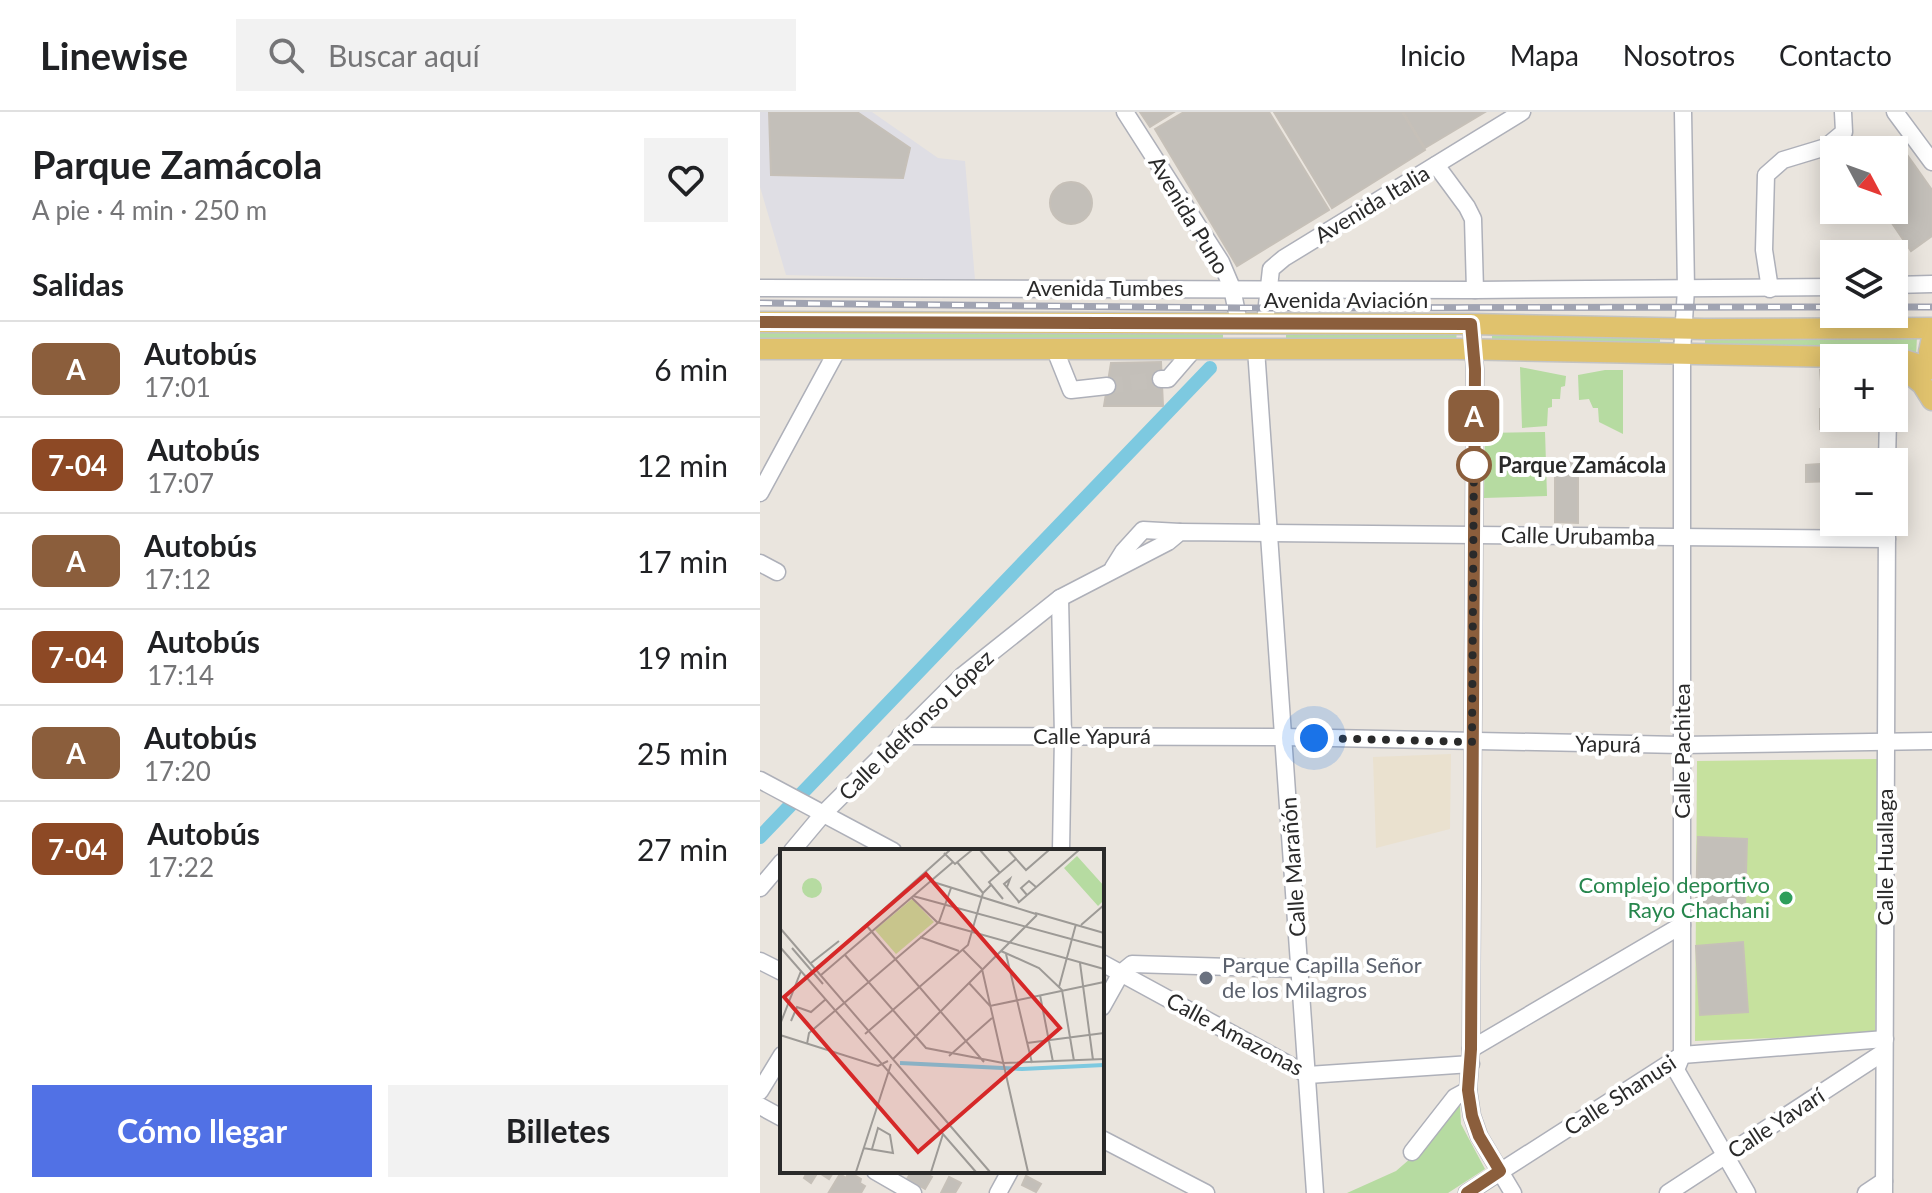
<!DOCTYPE html>
<html lang="es">
<meta charset="utf-8">
<style>
body{margin:0;font-family:Lato,sans-serif;background:#f2f2f2;color:#202124;height:100vh;display:flex;flex-direction:column;font-size:30px;white-space:nowrap}
*{box-sizing:border-box;margin:0}
p{font-size:26px;color:#757577}
.icon{flex:none;width:44px;height:44px;fill:none;stroke:currentColor;stroke-width:2;stroke-linecap:round;stroke-linejoin:round}
.map{position:relative;flex:1;overflow:hidden}
.drawer{display:flex;flex-direction:column;background:#fff;width:760px}
.drawer>*{flex:none}
.badge{padding:0 16px;border-radius:12px;font-size:28px;line-height:52px}
.needle{width:52px;rotate:131deg}
.fabs{position:absolute;left:1060px;top:24px;display:grid;gap:16px}
.fabs a{display:grid;place-items:center;width:88px;height:88px;border-radius:0px;background:#fff;box-shadow:0 4px 20px #0003;font-size:40px}
.you{position:absolute;width:40px;height:40px;margin:-20px;border:6px solid #fff;border-radius:50%;background:#1a73e8;box-shadow:0 0 0 12px #1a73e833}
.map>.badge{position:absolute;translate:-50% -50%;box-shadow:0 0 0 4px #fff}
h2{padding:0 32px;font-size:30px;line-height:72px}
.round{display:grid;place-items:center;flex:none;width:84px;height:84px;border-radius:0px;background:#f2f2f2}
.headline{display:flex;align-items:center;justify-content:space-between;height:136px;padding:0 32px}
h1{font-size:38px;font-weight:700;line-height:60px}
.action{display:flex;gap:16px;margin-top:auto;padding:16px 32px}
.action a{flex:1;height:92px;border-radius:0px;background:#5171e5;color:#fff;font-size:32px;font-weight:700;line-height:92px;text-align:center}
.action a+a{background:#f2f2f2;color:#202124}
ul{padding:0;list-style:none}
li{display:flex;align-items:center;gap:24px;height:96px;padding:0 32px;border-top:2px solid #e0e0e0}
li div{flex:1}
li b{display:block;font-size:30px}
li em{font-style:normal}
li .badge{min-width:88px;font-weight:700;text-align:center}
header{display:flex;align-items:center;gap:48px;box-sizing:border-box;height:112px;padding:0 40px;background:#fff;border-bottom:2px solid #e0e0e0}
header strong{font-size:38px}
nav{display:flex;gap:44px;margin-inline-start:auto;font-size:28px}
.search{width:560px;height:72px;background:#f2f2f2;display:flex;align-items:center;gap:20px;box-sizing:border-box;padding:0 28px;border-radius:0px;color:#757577;font-size:30px}
main{display:flex;flex:1;min-height:0}
.map>svg:first-child{display:block}
.industrial{fill:#dfdee4}
.education{fill:#eae1cf}
.green{fill:#b6dba1}
.pitch{fill:#c6e19e}
.lines{fill:none;stroke-linecap:round;stroke-linejoin:round}
.canal{stroke:#7dc9e0;stroke-width:14}
.building{fill:#c3bfb9;stroke:#c6c0b8;stroke-width:2}
.minor-tunnel{stroke:#c4c0ba;stroke-width:16;stroke-dasharray:16 8;stroke-linecap:butt}
.minor-casing{stroke:#aeb0b9;stroke-width:19}
.major-casing{stroke:#c3c3c3;stroke-width:23}
.minor{stroke:#fff;stroke-width:16}
.major{stroke:#e0c26d;stroke-width:20}
.rail-casing{stroke:#a1a4b2;stroke-width:7}
.rail{stroke:#fff;stroke-width:4;stroke-dasharray:12;stroke-linecap:butt}
.line-casing{stroke:#fff;stroke-width:18}
.line{stroke:#8b5e3c;stroke-width:12}
.walk{stroke:#2a2a2a;stroke-width:8;stroke-dasharray:0 14.4}
.stop-dot{fill:#fff;stroke:#8b5e3c;stroke-width:4}
.leisure-dot{fill:#2e9e5b;stroke:#fff;stroke-width:3}
.worship-dot{fill:#6b7280;stroke:#fff;stroke-width:3}
.labels{text-anchor:middle;stroke-width:8;stroke-linejoin:round;paint-order:stroke}
.street-label{font-size:22px;fill:#2a2a2a;stroke:#fff}
.stop-label{font-size:22px;font-weight:bold;fill:#2a2a2a;stroke:#fff;text-anchor:start}
.leisure-label{font-size:22px;fill:#27864d;stroke:#fff;text-anchor:end}
.worship-label{font-size:22px;fill:#5b616d;stroke:#fff;text-anchor:start}
.inset-river{fill:none;stroke:#7dc9e0;stroke-width:4}
.inset-road{fill:none;stroke:#9d9a96;stroke-width:2}
.view{fill:#d62828;fill-opacity:0.15;stroke:#d62828;stroke-width:4}
.inset-edge{fill:none;stroke:#2a2a2a;stroke-width:4}
</style>
<header>
<strong>Linewise</strong>
<div class="search"><svg class="icon" aria-label="search" viewBox="0 0 24 24"><circle cx="10" cy="10" r="6"/><path d="M15 15l6 6"/></svg>Buscar aquí</div>
<nav><a>Inicio</a><a>Mapa</a><a>Nosotros</a><a>Contacto</a></nav>
</header>
<main>
<section class="drawer">
<div class="headline"><div><h1>Parque Zamácola</h1><p>A pie · 4 min · 250 m</p></div><a class="round"><svg class="icon" aria-label="heart" viewBox="0 0 24 24"><path d="M12 20l-8-8c-3-5 5-10 8-4 3-6 11-1 8 4z"/></svg></a></div>
<h2>Salidas</h2>
<ul>
<li><span class="badge" style="background:#8b5e3c;color:#fff">A</span><div><b>Autobús</b><p>17:01</p></div><em>6 min</em></li>
<li><span class="badge" style="background:#8d4925;color:#fff">7-04</span><div><b>Autobús</b><p>17:07</p></div><em>12 min</em></li>
<li><span class="badge" style="background:#8b5e3c;color:#fff">A</span><div><b>Autobús</b><p>17:12</p></div><em>17 min</em></li>
<li><span class="badge" style="background:#8d4925;color:#fff">7-04</span><div><b>Autobús</b><p>17:14</p></div><em>19 min</em></li>
<li><span class="badge" style="background:#8b5e3c;color:#fff">A</span><div><b>Autobús</b><p>17:20</p></div><em>25 min</em></li>
<li><span class="badge" style="background:#8d4925;color:#fff">7-04</span><div><b>Autobús</b><p>17:22</p></div><em>27 min</em></li>
</ul>
<div class="action"><a>Cómo llegar</a><a>Billetes</a></div>
</section>
<div class="map">
<svg width="1172" height="1081" viewBox="0 0 1172 1081">
<rect width="100%" height="100%" fill="#eae5de"/>
<polygon class="industrial" points="0,0 112,0 178,46 205,49 215,168 26,163 0,75"/>
<polygon class="education" points="691,642 690,717 616,736 613,645"/>
<g class="green">
<rect x="0" y="218" width="463" height="12"/>
<polygon points="526,218 697,218 696,230 526,230"/>
<polygon points="732,218 900,221 900,234 732,232"/>
<polygon points="945,223 1157,224 1156,245 945,235"/>
<polygon points="760,255 806,264 805,274 801,275 800,287 792,287 792,295 788,296 787,314 762,316"/>
<polygon points="845,258 863,258 863,322 839,310 838,296 833,296 829,287 819,288 818,263"/>
<polygon points="785,320 787,384 724,386 725,321"/>
<polygon points="700,994 701,1012 725,1057 688,1081 587,1081 636,1059 658,1040 694,995"/>
</g>
<polygon class="pitch" points="1119,647 1115,922 935,929 937,649"/>
<g class="lines">
<polyline class="canal" points="0,725 450,256"/>
</g>
<g class="building">
<polygon points="9,0 97,0 150,36 143,66 11,63"/>
<polygon points="380,0 414,0 390,15"/>
<polygon points="424,0 509,0 569,98 477,154 395,17"/>
<polygon points="514,0 642,0 665,38 572,96"/>
<polygon points="643,0 725,0 665,36"/>
<polygon points="1143,37 1172,78 1172,124 1151,139 1123,98 1134,98 1134,43"/>
<circle cx="311" cy="91" r="21"/>
<polygon points="401,250 403,294 344,294 351,251"/>
<polygon points="1074,257 1074,281 1062,282 1060,258"/>
<polygon points="1060,297 1074,297 1074,306 1105,306 1105,317 1060,317"/>
<polygon points="818,349 818,411 795,410 795,355 799,351"/>
<polygon points="1074,351 1074,369 1046,370 1046,353"/>
<polygon points="938,725 987,727 985,794 936,792"/>
<polygon points="983,830 988,900 940,903 936,834"/>
<polygon points="48,1059 74,1059 69,1067 58,1060 51,1071 44,1066"/>
<polygon points="152,1059 161,1059 172,1065 165,1077 147,1067"/>
<polygon points="89,1060 101,1067 100,1071 105,1074 101,1081 69,1080 80,1062 86,1066"/>
<polygon points="266,1064 281,1072 276,1080 262,1073"/>
<polygon points="189,1065 201,1071 195,1081 181,1081"/>
</g>
<g class="lines">
<polyline class="minor-tunnel" points="347,274 401,267"/>
<defs>
<g id="minor">
<polyline points="365,0 461,150 472,176 479,211"/>
<polyline points="923,0 926,177 922,240 922,943 916,958 987,1081"/>
<polyline points="1135,0 1172,50"/>
<polyline points="676,53 707,95 713,107 715,178"/>
<polyline points="1134,173 1172,172"/>
<polyline points="0,176 715,178 1074,175"/>
<polyline points="1010,177 1004,138 1006,63 1023,48 1066,35 1084,20 1083,0"/>
<polyline points="505,211 511,157 524,146 762,0"/>
<polyline points="711,212 715,257 711,937 708,978 712,1004 719,1024 753,1081"/>
<polyline points="496,237 555,1081"/>
<polyline points="295,238 311,278 347,274"/>
<polyline points="401,267 408,267 434,237"/>
<polyline points="1127,350 1128,306"/>
<polyline points="0,381 78,237"/>
<polyline points="0,451 17,460"/>
<polyline points="353,456 363,440 383,418 420,420"/>
<polyline points="300,486 303,624 301,739"/>
<polyline points="140,624 523,625 921,633 1172,629"/>
<polyline points="0,668 133,739"/>
<polyline points="32,739 63,702 202,564 300,486 408,430 420,420 1127,427"/>
<polyline points="0,776 22,750"/>
<polyline points="0,849 22,860"/>
<polyline points="342,851 548,963 711,952"/>
<polyline points="342,895 361,861 372,852 540,857"/>
<polyline points="711,937 922,813"/>
<polyline points="0,979 22,943"/>
<polyline points="0,994 22,1006"/>
<polyline points="342,1027 446,1081"/>
<polyline points="652,1040 695,985 708,978"/>
<polyline points="115,1059 153,1081"/>
<polyline points="238,1081 250,1059"/>
<polyline points="707,1081 922,943 1125,927"/>
<polyline points="908,1081 1124,940"/>
<polyline points="1106,1081 1124,1069"/>
<polyline points="1124,1081 1127,410"/>
</g>
<g id="major">
<polyline points="0,210 711,212 944,217 1172,216"/>
<polyline points="1172,226 1169,240 1172,255"/>
<polyline points="0,237 697,237 1131,246"/>
<polyline points="1138,246 1172,257"/>
<polyline points="1134,249 1162,272 1172,288"/>
</g>
</defs>
<use href="#minor" class="minor-casing"/>
<use href="#major" class="major-casing"/>
<use href="#minor" class="minor"/>
<use href="#major" class="major"/>
<defs>
<g id="rail">
<polyline points="0,191 480,196 1074,195"/>
<polyline points="1134,195 1172,195"/>
</g>
</defs>
<use href="#rail" class="rail-casing"/>
<use href="#rail" class="rail"/>
</g>
<g class="lines">
<defs>
<polyline id="line" points="0,210 711,212 715,257 711,937 708,978 712,1004 719,1024 740,1059 707,1081"/>
</defs>
<use href="#line" class="line-casing"/>
<use href="#line" class="line"/>
<polyline class="walk" points="554,626 712,630 714,340 714,353"/>
</g>
<circle class="stop-dot" cx="714" cy="353" r="16"/>
<circle class="leisure-dot" cx="1026" cy="786" r="8"/>
<circle class="worship-dot" cx="446" cy="866" r="8"/>
<g class="labels">
<g class="street-label">
<text transform="translate(612 92) rotate(-31)" y="8">Avenida Italia</text>
<text transform="translate(429 103) rotate(59)" y="8">Avenida Puno</text>
<text x="345" y="184">Avenida Tumbes</text>
<text x="586" y="196">Avenida Aviación</text>
<text transform="translate(818 424) rotate(1)" y="8">Calle Urubamba</text>
<text transform="translate(156 613) rotate(-44)" y="8">Calle Idelfonso López</text>
<text x="332" y="632">Calle Yapurá</text>
<text transform="translate(848 632) rotate(1)" y="8">Yapurá</text>
<text transform="translate(922 639) rotate(-90)" y="8">Calle Pachitea</text>
<text transform="translate(1125 745) rotate(-90)" y="8">Calle Huallaga</text>
<text transform="translate(533 755) rotate(-94)" y="8">Calle Marañón</text>
<text transform="translate(475 922) rotate(28)" y="8">Calle Amazonas</text>
<text transform="translate(860 983) rotate(-33)" y="8">Calle Shanusi</text>
<text transform="translate(1016 1011) rotate(-33)" y="8">Calle Yavarí</text>
</g>
<g class="stop-label">
<text x="738" y="361">Parque Zamácola</text>
</g>
<g class="leisure-label">
<text x="1010" y="781">Complejo deportivo<tspan x="1010" dy="25">Rayo Chachani</tspan></text>
</g>
<g class="worship-label">
<text x="462" y="861">Parque Capilla Señor<tspan x="462" dy="25">de los Milagros</tspan></text>
</g>
</g>
<g transform="translate(20 737)">
<rect width="324" height="324" fill="#eae5de"/>
<path d="M297,7L324,37V51L318,57L284,19ZM22 39a10 10 0 1 1 20 0a10 10 0 1 1-20 0Z" fill="#b6dba1"/>
<path d="M132,50L154,73L116,105L95,81Z" fill="#c6e19e"/>
<path class="inset-river" d="M120,214L242,220L324,216"/>
<path class="inset-road" d="M200,1L220,24M228,1L246,21L269,1M164,4L175,15L192,1M177,13L203,44M150,32L256,65M227,38L230,30L224,35L239,53M247,46L241,39L249,32L256,38M133,47L324,99M132,49L157,73L324,120M223,50L209,33L236,10M238,54L299,1M255,64L324,84M86,76L204,213M301,76L324,56M0,79L210,323M140,88L179,102M0,98L196,323M12,99L43,135M182,100L202,120L248,323M221,102L259,119L282,141L294,212M226,105L252,214M65,106L146,199L223,214L324,210M31,114L59,92M300,114L313,211M37,120L170,1M41,126L173,13M189,134L210,157L324,133M279,138L296,75M260,146L273,213M11,172L17,158L31,163L46,150M1,173L21,122M85,185L188,96L203,44L211,36M0,186L98,217L108,212M247,194L324,184M27,195L29,184L159,73L171,39M169,207L212,169M113,210L257,66M83,299L113,304L110,286L98,279L92,300M76,323L111,215M151,323L163,285"/>
<path class="view" d="M146,25L280,179L138,303L4,148Z"/>
<rect width="324" height="324" class="inset-edge"/>
</g>
</svg>
<div class="fabs">
<a><svg class="needle" viewBox="-14 -14 28 28"><path d="M0-13l5 13h-10z" fill="#e53935"/><path d="M0 13l5-13h-10z" fill="#757577"/></svg></a>
<a><svg class="icon" aria-label="layers" viewBox="0 0 24 24"><path d="M12 4l9 5-9 5-9-5zM3 14l9 5 9-5"/></svg></a>
<a>+</a>
<a>−</a>
</div>
<div class="you" style="left:554px;top:626px"></div>
<b class="badge" style="left:714px;top:304px;background:#8b5e3c;color:#fff">A</b>
</div>
</main>
